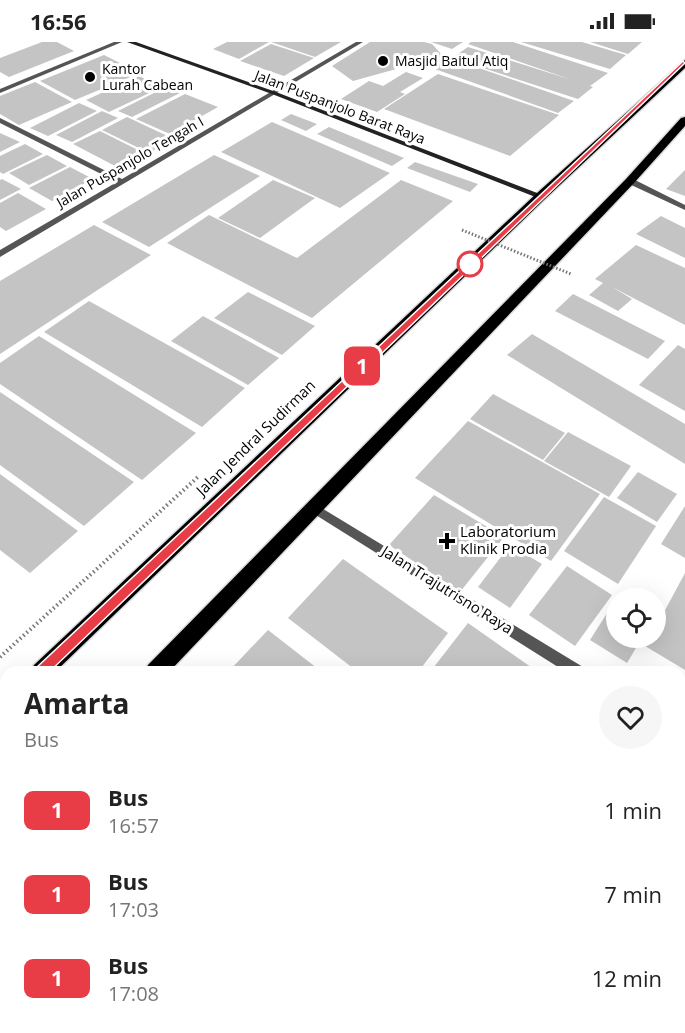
<!DOCTYPE html>
<style>
body{margin:0;font-family:"Open Sans",sans-serif;background:#f6f6f6;color:#222;height:100vh;display:flex;flex-direction:column;font-size:22px;white-space:nowrap}
*{box-sizing:border-box;margin:0}
p{font-size:20px;color:#767676}
.icon{flex:none;width:33px;height:33px;fill:none;stroke:currentColor;stroke-width:2;stroke-linecap:round;stroke-linejoin:round}
.map{position:relative;flex:1;overflow:hidden}
.sheet{position:absolute;left:0px;top:624px;width:686px;height:368px;display:flex;flex-direction:column;background:#fff;border-radius:18px 18px 0 0;box-shadow:0 6px 24px #0002}
.sheet>*{flex:none}
.badge{padding:0 12px;border-radius:9px;font-size:21px;line-height:39px}
.buttons{position:absolute;left:606px;top:546px;display:grid;gap:12px}
.buttons a{display:grid;place-items:center;width:60px;height:60px;border-radius:50%;background:#fff;box-shadow:0 6px 24px #0002;font-size:30px}
.map>.badge{position:absolute;translate:-50% -50%;box-shadow:0 0 0 3px #fff}
.round{display:grid;place-items:center;flex:none;width:63px;height:63px;border-radius:32px;background:#f6f6f6}
.head{display:flex;align-items:center;justify-content:space-between;height:102px;padding:0 24px}
h1{font-size:28px;font-weight:700;line-height:45px}
ul{padding:0;list-style:none}
li{display:flex;align-items:center;gap:18px;height:84px;padding:0 24px}
li div{flex:1}
li b{display:block;font-size:22px}
li em{font-style:normal}
li .badge{min-width:66px;font-weight:700;text-align:center}
.status{display:flex;justify-content:space-between;align-items:center;height:42px;padding:0 30px;background:#fff;direction:ltr}
.status svg{height:16px;fill:currentColor}
.map>svg:first-child{display:block}
.building{fill:#c4c4c4}
.lines{fill:none;stroke-linecap:round;stroke-linejoin:round}
.highway-casing{stroke:#dbdbdb;stroke-width:3}
.path-far1{stroke:#777;stroke-width:4;stroke-dasharray:1.5 3;stroke-linecap:butt}
.path{stroke:#777;stroke-width:5;stroke-dasharray:2 4;stroke-linecap:butt}
.lane{fill:#555;fill-rule:evenodd}
.street{fill:#555;fill-rule:evenodd}
.secondary{fill:#222;fill-rule:evenodd}
.highway{fill:#000;fill-rule:evenodd}
.path-bridge{stroke:#777;stroke-width:3;stroke-dasharray:1.5 2;stroke-linecap:butt}
.line{fill:#e83d46;stroke:#fff;stroke-width:1.5}
.poi-dot{fill:#000;stroke:#fff;stroke-width:2}
.stop-dot{fill:#fff;stroke:#e83d46;stroke-width:3}
.labels{text-anchor:middle;stroke-width:6;stroke-linejoin:round;paint-order:stroke}
.far-poi-label{font-size:14px;fill:#000;stroke:#fff;text-anchor:start}
.far-street-label{font-size:14px;fill:#000;stroke:#fff}
.street-label{font-size:15px;fill:#000;stroke:#fff}
.poi-label{font-size:15px;fill:#000;stroke:#fff;text-anchor:start}
</style>
<div class="status"><b>16:56</b><svg viewBox="0 0 49 12"><path d="M0 12V9h3v3zM5 12V6h3v6zM10 12V3h3v9zM15 12V0h3v12zM26 1h20v11H26zM47 4h2v5h-2z"/></svg></div>
<div class="map">
<svg width="685" height="991" viewBox="0 0 685 991">
<rect width="100%" height="100%" fill="#fff"/>
<g class="building">
<polygon points="42,0 57,0 74,9 9,35 0,30 0,16"/>
<polygon points="227,0 269,0 239,17 213,7"/>
<polygon points="271,0 341,0 315,15"/>
<polygon points="370,0 424,0 432,2 443,14 353,39 332,24"/>
<polygon points="431,0 463,0 452,7"/>
<polygon points="471,0 513,0 608,31 590,44 593,45 578,57 452,16 468,5 572,38 468,2"/>
<polygon points="521,0 582,0 626,13 610,27"/>
<polygon points="590,0 642,0 628,12"/>
<polygon points="271,2 314,16 284,34 240,19"/>
<polygon points="104,13 140,31 75,58 40,39"/>
<polygon points="449,16 450,16 574,59 558,71 432,26"/>
<polygon points="406,30 423,36 400,50 405,52 377,70 341,57 369,39 383,44"/>
<polygon points="438,32 559,73 510,114 384,67"/>
<polygon points="139,34 162,45 109,70 86,58"/>
<polygon points="35,40 72,60 19,83 0,72 0,54"/>
<polygon points="166,45 180,51 132,75 118,69"/>
<polygon points="185,52 218,65 170,92 136,77"/>
<polygon points="79,61 97,69 48,94 30,86"/>
<polygon points="102,69 118,76 72,100 56,93"/>
<polygon points="291,72 317,82 306,89 281,78"/>
<polygon points="127,75 174,97 149,111 102,88"/>
<polygon points="272,80 390,131 340,166 221,110"/>
<polygon points="329,85 404,116 392,124 317,92"/>
<polygon points="100,89 144,111 117,125 73,102"/>
<polygon points="0,91 20,100 0,110"/>
<polygon points="25,102 43,112 3,132 0,130 0,114"/>
<polygon points="47,113 67,124 29,143 9,131"/>
<polygon points="214,113 260,134 149,205 102,180"/>
<polygon points="415,120 478,142 470,150 407,126"/>
<polygon points="70,125 93,137 52,159 29,146"/>
<polygon points="685,128 685,154 666,147"/>
<polygon points="2,137 21,147 0,158 0,138"/>
<polygon points="273,138 315,156 260,196 218,176"/>
<polygon points="401,138 453,159 312,276 167,201 209,173 297,216"/>
<polygon points="18,151 46,167 6,189 0,185 0,161"/>
<polygon points="661,174 685,186 685,216 636,192"/>
<polygon points="94,183 151,213 0,312 0,239"/>
<polygon points="636,203 685,226 685,283 612,245 632,257 618,269 589,253 603,241 595,237"/>
<polygon points="248,250 315,284 282,313 214,276"/>
<polygon points="573,252 665,299 648,317 555,269"/>
<polygon points="89,259 245,346 202,385 44,290"/>
<polygon points="203,274 279,316 248,343 171,299"/>
<polygon points="532,292 685,382 685,422 507,313"/>
<polygon points="39,294 196,391 142,438 0,342 0,321"/>
<polygon points="678,303 685,307 685,369 639,343"/>
<polygon points="0,350 134,440 84,484 0,423"/>
<polygon points="493,352 565,391 543,418 470,377"/>
<polygon points="468,379 600,452 551,519 415,436"/>
<polygon points="568,390 631,424 609,455 544,419"/>
<polygon points="638,430 677,452 657,480 617,456"/>
<polygon points="0,432 78,489 30,531 0,508"/>
<polygon points="434,453 504,495 460,550 389,503"/>
<polygon points="604,455 656,484 618,542 564,509"/>
<polygon points="685,464 685,516 661,502"/>
<polygon points="510,503 542,522 510,566 478,545"/>
<polygon points="343,517 448,591 418,630 358,630 288,576"/>
<polygon points="567,524 612,553 575,604 529,573"/>
<polygon points="685,531 685,628 645,604 650,596 656,596 656,585"/>
<polygon points="616,557 616,596 642,596 627,621 590,598"/>
<polygon points="468,581 538,630 430,630"/>
<polygon points="268,588 322,630 228,630"/>
<polygon points="680,713 685,717 685,810 680,821"/>
<polygon points="64,986 179,986 180,987 177,991 69,991"/>
<polygon points="197,986 304,986 309,991 202,991"/>
<polygon points="350,986 631,986 637,991 347,991"/>
</g>
<g class="lines">
<defs>
<g id="highway">
<polygon points="685,18 685,26 545,157 55,630 31,630 34,623 537,151"/>
<polygon points="685,75 685,84 634,141 169,630 145,630 148,623 626,137 681,76"/>
<polygon points="6,653 6,677 0,679 0,655"/>
<polygon points="6,771 6,798 0,801 0,774"/>
</g>
</defs>
<use href="#highway" class="highway-casing"/>
<polyline class="path-far1" points="0,615 199,434"/>
<polyline class="path" points="0,839 6,832"/>
<g class="lane">
<polygon points="0,908 6,910 6,936 0,933"/>
<polygon points="29,986 48,986 50,991 31,991"/>
</g>
<g class="street">
<polygon points="114,0 122,0 0,51 0,47"/>
<polygon points="356,0 363,0 0,215 0,208 117,140 0,81 0,76 122,137"/>
<polygon points="627,137 633,137 685,163 685,168 627,141"/>
<polygon points="315,462 583,625 585,630 566,630 311,470 309,467 311,464"/>
<polygon points="680,685 685,687 685,703 680,701"/>
</g>
<polygon class="secondary" points="127,0 136,0 276,50 545,154 538,156 272,52"/>
<use href="#highway" class="highway"/>
<polyline class="path-bridge" points="462,188 571,232"/>
</g>
<polygon class="line" points="683,19 685,21 544,156 45,634 41,636 36,634 34,630 36,626"/>
<g class="poi-dot">
<circle cx="383" cy="19" r="6"/>
<circle cx="90" cy="35" r="6"/>
<path d="M444 490h6v6h6v6h-6v6h-6v-6h-6v-6h6z"/>
</g>
<circle class="stop-dot" cx="470" cy="222" r="12"/>
<g class="labels">
<g class="far-poi-label">
<text x="395" y="24">Masjid Baitul Atiq</text>
<text x="102" y="32">Kantor<tspan x="102" dy="16">Lurah Cabean</tspan></text>
</g>
<g class="far-street-label">
<text transform="translate(340 65) rotate(21)" y="5">Jalan Puspanjolo Barat Raya</text>
<text transform="translate(130 120) rotate(-30)" y="5">Jalan Puspanjolo Tengah I</text>
</g>
<g class="street-label">
<text transform="translate(256 396) rotate(-44)" y="5">Jalan Jendral Sudirman</text>
<text transform="translate(447 548) rotate(32)" y="5">Jalan Trajutrisno Raya</text>
</g>
<g class="poi-label">
<text x="460" y="495">Laboratorium<tspan x="460" dy="17">Klinik Prodia</tspan></text>
</g>
</g>
</svg>
<div class="buttons">
<a><svg class="icon" aria-label="locate" viewBox="0 0 24 24"><circle cx="12" cy="12" r="6"/><path d="M12 2v4M12 18v4M2 12h4M18 12h4"/></svg></a>
</div>
<b class="badge" style="left:362px;top:324px;background:#e83d46;color:#fff">1</b>
<section class="sheet">
<div class="head"><div><h1>Amarta</h1><p>Bus</p></div><a class="round"><svg class="icon" aria-label="heart" viewBox="0 0 24 24"><path d="M12 20l-8-8c-3-5 5-10 8-4 3-6 11-1 8 4z"/></svg></a></div>
<ul>
<li><span class="badge" style="background:#e83d46;color:#fff">1</span><div><b>Bus</b><p>16:57</p></div><em>1 min</em></li>
<li><span class="badge" style="background:#e83d46;color:#fff">1</span><div><b>Bus</b><p>17:03</p></div><em>7 min</em></li>
<li><span class="badge" style="background:#e83d46;color:#fff">1</span><div><b>Bus</b><p>17:08</p></div><em>12 min</em></li>
</ul>
</section>
</div>
